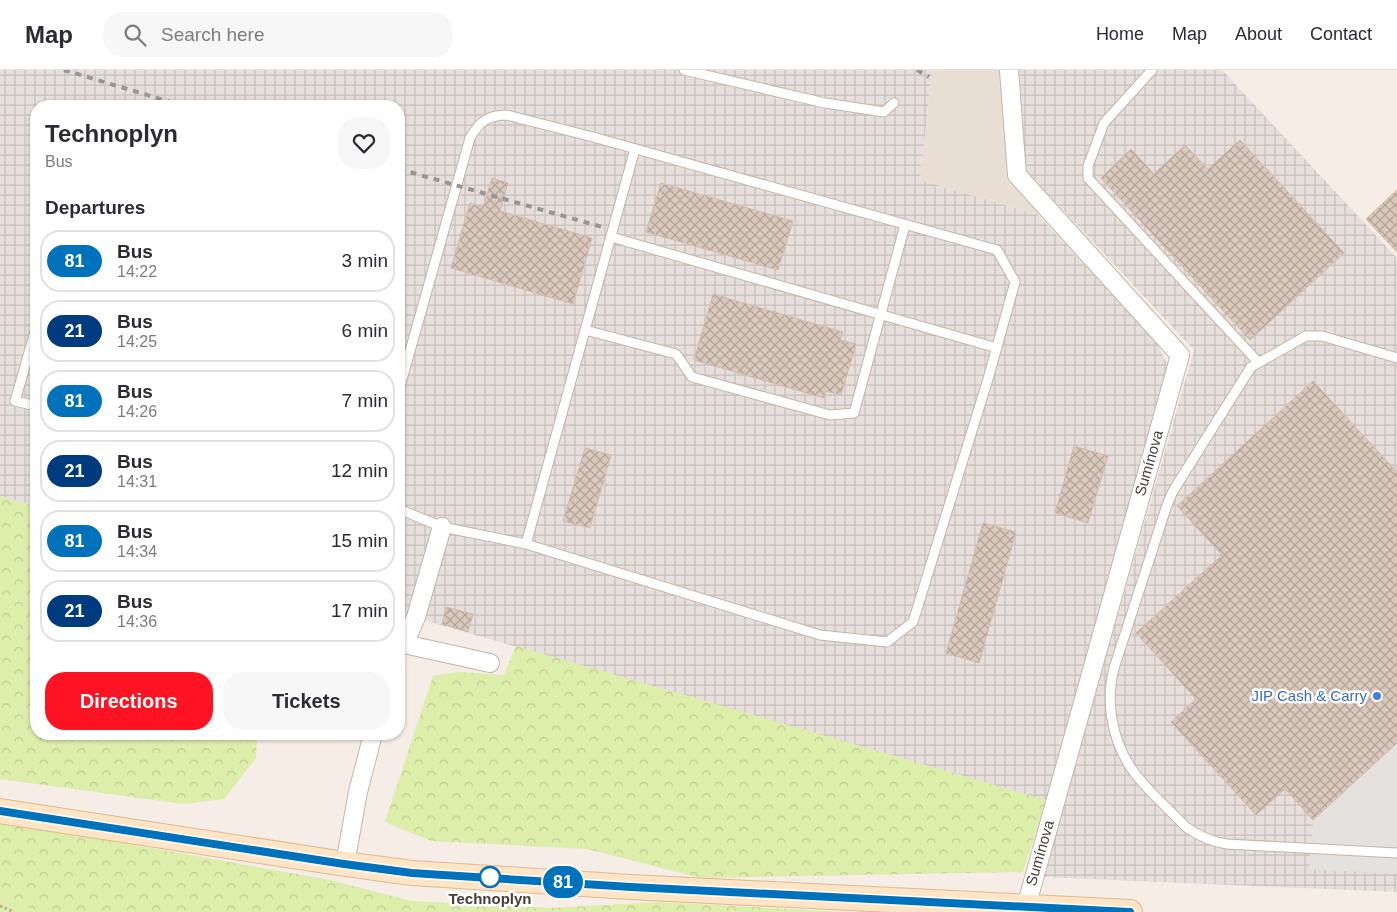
<!DOCTYPE html>
<meta charset="utf-8">
<style>
body{margin:0;font-family:Helvetica,sans-serif;background:#f7f7f7;color:#2b2b33;height:100vh;display:flex;flex-direction:column;font-size:19px;white-space:nowrap}
*{box-sizing:border-box;margin:0}
p{font-size:16px;color:#7c7c81}
.icon{flex:none;width:28px;height:28px;fill:none;stroke:currentColor;stroke-width:2;stroke-linecap:round;stroke-linejoin:round}
.map{position:relative;flex:1;overflow:hidden}
.details{position:absolute;left:30px;top:30px;width:375px;height:640px;display:flex;flex-direction:column;background:#fff;border-radius:20px;box-shadow:0 1px 4px #0004}
.details>*{flex:none}
.badge{padding:0 10px;border-radius:16px;font-size:18px;line-height:32px}
.map>.badge{position:absolute;translate:-50% -50%;box-shadow:0 0 0 2px #fff}
h2{padding:0 15px;font-size:19px;line-height:45px}
.round{display:grid;place-items:center;flex:none;width:52px;height:52px;border-radius:20px;background:#f7f7f7}
.head{display:flex;align-items:center;justify-content:space-between;height:85px;padding:0 15px}
h1{font-size:24px;font-weight:600;line-height:38px}
.action{display:flex;gap:10px;margin-top:auto;padding:10px 15px}
.action a{flex:1;height:58px;border-radius:20px;background:#ff1221;color:#fff;font-size:20px;font-weight:600;line-height:58px;text-align:center}
.action a+a{background:#f7f7f7;color:#2b2b33}
ul{padding:0;list-style:none}
li{display:flex;align-items:center;gap:15px;height:62px;margin:0 10px 8px;padding:0 5px;border:2px solid #e1e1e2;border-radius:20px}
li div{flex:1}
li b{display:block;font-size:19px}
li em{font-style:normal}
li .badge{min-width:55px;font-weight:700;text-align:center}
header{display:flex;align-items:center;gap:30px;box-sizing:border-box;height:70px;padding:0 25px;background:#fff;border-bottom:1px solid #e1e1e2}
header strong{font-size:24px}
nav{display:flex;gap:28px;margin-inline-start:auto;font-size:18px}
.search{width:350px;height:45px;background:#f7f7f7;display:flex;align-items:center;gap:12px;box-sizing:border-box;padding:0 18px;border-radius:20px;color:#7c7c81;font-size:19px}
.map>svg:first-child{display:block}
.residential{fill:#e9ded3}
.industrial{fill:url(#industrial-grid)}
.green{fill:#ddedaa}
.forest{fill:url(#forest-crowns)}
.parking{fill:#e5e1de}
.building{fill:url(#building-cross-hatch);stroke:#d3bcac}
.lines{fill:none;stroke-linecap:round;stroke-linejoin:round}
.service-casing{stroke:#c4b5aa;stroke-width:11}
.minor-casing{stroke:#c4b5aa;stroke-width:20}
.secondary-casing{stroke:#ddb992;stroke-width:26}
.path{stroke:#c4ab97;stroke-width:3;stroke-dasharray:2.5 2.5;stroke-linecap:butt}
.service{stroke:#fff;stroke-width:9}
.minor{stroke:#fff;stroke-width:18}
.secondary{stroke:#ffe5c5;stroke-width:24}
.rail{stroke:#969696;stroke-width:4;stroke-dasharray:6 6;stroke-linecap:butt}
.line-casing{stroke:#fff;stroke-width:11}
.line{stroke:#0072bc;stroke-width:8}
.shop-dot{fill:#3f7fe0;stroke:#fff;stroke-width:2}
.stop-dot{fill:#fff;stroke:#0072bc;stroke-width:2.5}
.labels{text-anchor:middle;stroke-width:5;stroke-linejoin:round;paint-order:stroke}
.street-label{font-size:15px;fill:#483c34;stroke:#fff}
.shop-label{font-size:15px;fill:#366cbe;stroke:#fff;text-anchor:end}
.stop-label{font-size:15px;font-weight:bold;fill:#483c34;stroke:#fff}
</style>
<header>
<strong>Map</strong>
<div class="search"><svg class="icon" aria-label="search" viewBox="0 0 24 24"><circle cx="10" cy="10" r="6"/><path d="M15 15l6 6"/></svg>Search here</div>
<nav><a>Home</a><a>Map</a><a>About</a><a>Contact</a></nav>
</header>
<div class="map">
<svg width="1397" height="842" viewBox="0 0 1397 842">
<defs>
<pattern id="industrial-grid" width="8" height="8" patternUnits="userSpaceOnUse" patternTransform="scale(1.25)"><rect width="8" height="8" fill="#e7dfdb"/><path d="M0 4h8M4 0v8" fill="none" stroke="#c8c0bd"/></pattern>
<pattern id="forest-crowns" width="20" height="18" patternUnits="userSpaceOnUse" patternTransform="scale(1.25)"><rect width="20" height="18" fill="#ddedaa"/><path d="M2 6a3 3 0 1 1 6 0M12 15a3 3 0 1 1 6 0" fill="none" stroke="#bfcc93"/></pattern>
<pattern id="building-cross-hatch" width="8" height="8" patternUnits="userSpaceOnUse" patternTransform="scale(1.25)"><rect width="8" height="8" fill="#dac8bd"/><path d="M0 0l8 8M0 8l8-8" fill="none" stroke="#b3a49a"/></pattern>
</defs>
<rect width="100%" height="100%" fill="#f5ede6"/>
<polygon class="residential" points="932,0 1019,0 1023,97 1054,130 1038,145 920,110"/>
<g class="industrial">
<polygon points="0,0 932,0 920,110 1038,145 1155,270 1168,296 1046,730 399,543 399,36 36,36 36,437 0,426"/>
<polygon points="1019,0 1222,0 1397,188 1397,822 1043,807 1194,280 1023,97"/>
</g>
<polygon class="green" points="0,826 39,842 0,842"/>
<g class="forest">
<polygon points="0,426 36,437 36,664 257,664 256,688 224,729 184,734 0,709"/>
<polygon points="516,576 1046,730 1023,802 701,808 587,779 431,771 385,752 433,606 459,602 504,605"/>
<polygon points="0,751 330,810 411,831 551,838 659,832 846,842 39,842 0,826"/>
</g>
<polygon class="parking" points="1397,673 1397,804 1309,799 1313,750"/>
<g class="building">
<polygon points="1240,70 1344,183 1250,270 1101,108 1131,79 1154,104 1185,75 1208,99"/>
<polygon points="492,108 508,113 500,141 592,168 573,234 451,198 470,133 483,137"/>
<polygon points="661,113 793,151 778,200 646,162"/>
<polygon points="1397,120 1397,182 1366,149"/>
<polygon points="713,224 843,262 840,270 856,274 841,325 826,321 824,328 694,290"/>
<polygon points="1313,311 1397,402 1397,673 1313,750 1285,719 1256,745 1171,652 1196,629 1136,563 1222,485 1177,436"/>
<polygon points="1074,376 1108,386 1088,453 1055,443"/>
<polygon points="585,378 611,385 590,458 563,451"/>
<polygon points="983,453 1016,462 979,593 946,583"/>
<polygon points="446,537 473,544 468,562 442,554"/>
</g>
<g class="lines">
<defs>
<g id="service">
<polyline points="684,0 825,33 884,42 894,33"/>
<polyline points="1152,0 1104,53 1088,96 1088,108 1258,292"/>
<polyline points="611,167 997,278"/>
<polyline points="36,258 15,331 36,336"/>
<polyline points="585,260 676,284 692,307 830,345 854,343 905,155"/>
<path d="M1397,288L1322,266H1306L1251,297L1173,421L1167,435L1115,595C1105,628 1111,668 1131,698C1145,719 1168,738 1186,757C1199,766 1211,772 1227,774L1397,783"/>
<path d="M399,320L470,68C479,52 488,45 507,45L593,67L997,180L1015,212L988,309L913,552L887,572L820,565L526,474L442,457L399,439"/>
<polyline points="526,474 635,79"/>
</g>
<g id="minor">
<polyline points="1009,0 1017,105 1180,285 1026,837"/>
<polyline points="442,457 416,547 404,574 490,593"/>
<polyline points="345,794 358,722 373,664"/>
</g>
<polyline id="secondary" points="0,741 345,794 412,803 631,817 1130,842"/>
</defs>
<use href="#service" class="service-casing"/>
<use href="#minor" class="minor-casing"/>
<use href="#secondary" class="secondary-casing"/>
<polyline class="path" points="0,836 14,842"/>
<use href="#service" class="service"/>
<use href="#minor" class="minor"/>
<use href="#secondary" class="secondary"/>
<g class="rail">
<polyline points="64,0 184,36"/>
<polyline points="917,0 929,7"/>
<polyline points="399,99 602,157"/>
</g>
</g>
<g class="lines">
<defs>
<polyline id="line" points="0,741 344,794 412,803 631,817 1130,842"/>
</defs>
<use href="#line" class="line-casing"/>
<use href="#line" class="line"/>
</g>
<circle class="shop-dot" cx="1377" cy="626" r="5"/>
<circle class="stop-dot" cx="490" cy="807" r="10"/>
<g class="labels">
<g class="street-label">
<text transform="translate(1149 393) rotate(-74)" y="5">Sumínova</text>
<text transform="translate(1040 783) rotate(-74)" y="5">Sumínova</text>
</g>
<g class="shop-label">
<text x="1367" y="631">JIP Cash &amp; Carry</text>
</g>
<g class="stop-label">
<text x="490" y="834">Technoplyn</text>
</g>
</g>
</svg>
<b class="badge" style="left:563px;top:812px;background:#0072bc;color:#fff">81</b>
<section class="details">
<div class="head"><div><h1>Technoplyn</h1><p>Bus</p></div><a class="round"><svg class="icon" aria-label="heart" viewBox="0 0 24 24"><path d="M12 20l-8-8c-3-5 5-10 8-4 3-6 11-1 8 4z"/></svg></a></div>
<h2>Departures</h2>
<ul>
<li><span class="badge" style="background:#0072bc;color:#fff">81</span><div><b>Bus</b><p>14:22</p></div><em>3 min</em></li>
<li><span class="badge" style="background:#003b80;color:#fff">21</span><div><b>Bus</b><p>14:25</p></div><em>6 min</em></li>
<li><span class="badge" style="background:#0072bc;color:#fff">81</span><div><b>Bus</b><p>14:26</p></div><em>7 min</em></li>
<li><span class="badge" style="background:#003b80;color:#fff">21</span><div><b>Bus</b><p>14:31</p></div><em>12 min</em></li>
<li><span class="badge" style="background:#0072bc;color:#fff">81</span><div><b>Bus</b><p>14:34</p></div><em>15 min</em></li>
<li><span class="badge" style="background:#003b80;color:#fff">21</span><div><b>Bus</b><p>14:36</p></div><em>17 min</em></li>
</ul>
<div class="action"><a>Directions</a><a>Tickets</a></div>
</section>
</div>
